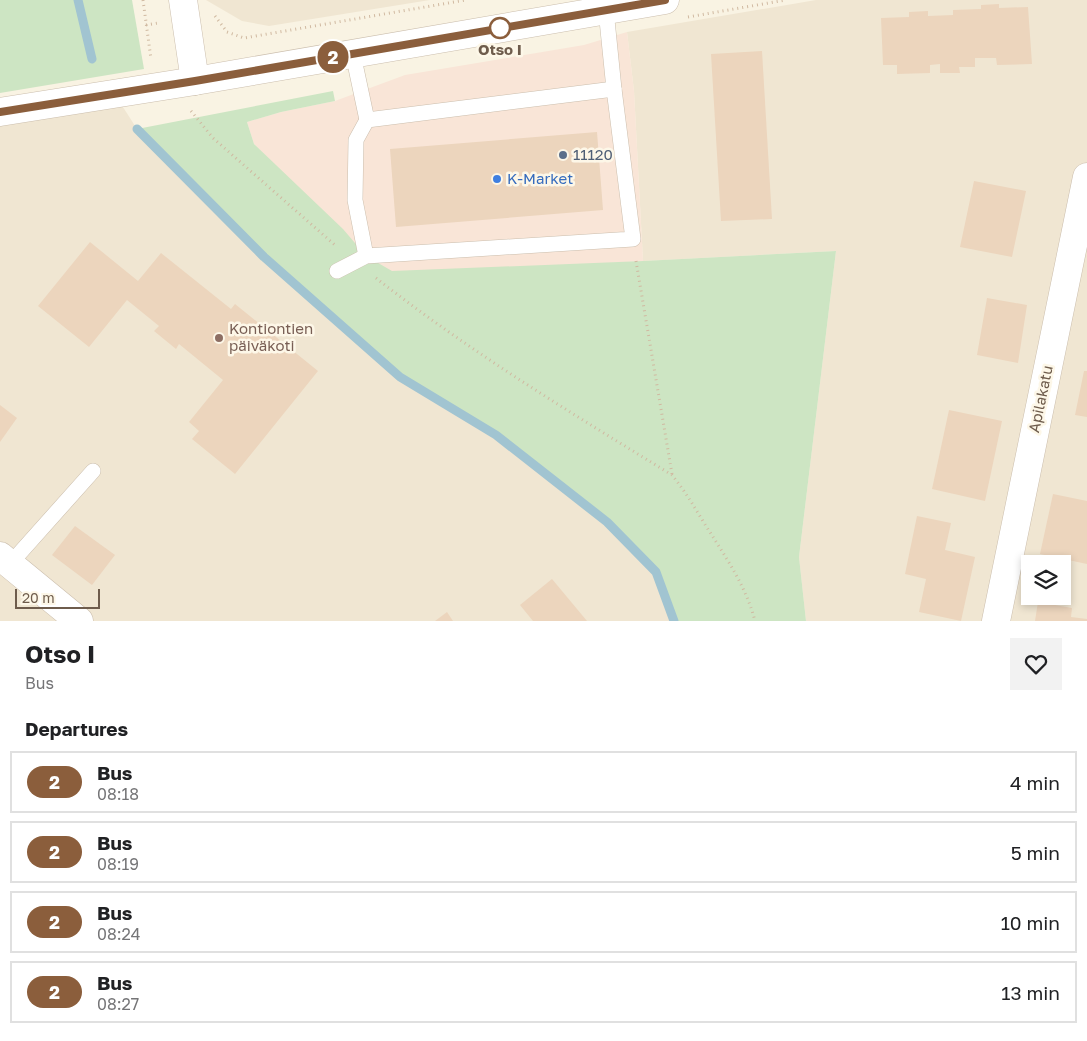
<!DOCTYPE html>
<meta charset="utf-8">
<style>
body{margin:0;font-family:"Golos Text",sans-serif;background:#f2f2f2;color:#202124;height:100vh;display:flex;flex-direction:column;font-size:19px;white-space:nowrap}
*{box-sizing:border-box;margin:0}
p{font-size:16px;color:#757577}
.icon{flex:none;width:28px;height:28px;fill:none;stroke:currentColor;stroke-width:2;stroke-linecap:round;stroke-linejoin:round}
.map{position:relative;height:621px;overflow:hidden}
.drawer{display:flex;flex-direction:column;background:#fff;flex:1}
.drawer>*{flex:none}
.badge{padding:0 10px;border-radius:16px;font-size:18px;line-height:32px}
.buttons{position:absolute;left:1021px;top:555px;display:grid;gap:10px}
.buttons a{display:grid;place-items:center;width:50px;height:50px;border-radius:0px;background:#fff;box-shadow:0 2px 8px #0003;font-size:25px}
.scale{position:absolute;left:15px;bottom:12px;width:85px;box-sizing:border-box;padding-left:5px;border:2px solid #6e5c4c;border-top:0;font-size:14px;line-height:18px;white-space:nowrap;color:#6e5c4c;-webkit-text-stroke:4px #fdf7e8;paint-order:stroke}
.map>.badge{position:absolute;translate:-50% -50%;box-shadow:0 0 0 2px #fff}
h2{padding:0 25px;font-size:19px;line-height:45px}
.round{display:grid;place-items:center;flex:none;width:52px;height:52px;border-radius:0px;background:#f2f2f2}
.head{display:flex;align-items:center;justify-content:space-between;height:85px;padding:0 25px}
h1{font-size:24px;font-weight:700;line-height:38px}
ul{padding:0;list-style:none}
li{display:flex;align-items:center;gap:15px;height:62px;margin:0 10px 8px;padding:0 15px;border:2px solid #e0e0e0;border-radius:0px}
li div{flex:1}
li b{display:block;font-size:19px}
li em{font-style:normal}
li .badge{min-width:55px;font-weight:700;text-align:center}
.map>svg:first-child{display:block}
.residential{fill:#f0e6d2;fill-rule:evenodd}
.commercial{fill:#f9e5d7}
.green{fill:#cde5c3}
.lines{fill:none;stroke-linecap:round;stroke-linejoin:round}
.stream{stroke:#a1c4d1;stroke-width:9}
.building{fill:#ecd5bd}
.service-casing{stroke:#cbbead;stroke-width:16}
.minor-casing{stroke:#cbbead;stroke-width:29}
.tertiary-casing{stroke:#cbbead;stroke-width:29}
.path{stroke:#d0b9a1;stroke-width:3;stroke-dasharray:1 4;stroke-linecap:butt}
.service{stroke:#fff;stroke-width:15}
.minor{stroke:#fff;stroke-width:28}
.tertiary{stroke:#fff;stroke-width:28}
.line-casing{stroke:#fff;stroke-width:11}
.line{stroke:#8b5e3c;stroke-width:8}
.stop-dot{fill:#fff;stroke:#8b5e3c;stroke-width:2.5}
.service-dot{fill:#5c6f8a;stroke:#fdf7e8;stroke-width:2}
.shop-dot{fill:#3f7fe0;stroke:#fdf7e8;stroke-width:2}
.education-dot{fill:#8d6e63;stroke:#fdf7e8;stroke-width:2}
.labels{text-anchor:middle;stroke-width:5;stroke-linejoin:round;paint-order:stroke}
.stop-label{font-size:15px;font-weight:bold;fill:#6e5c4c;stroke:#fdf7e8}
.service-label{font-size:15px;fill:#4e5e75;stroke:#fdf7e8;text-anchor:start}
.shop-label{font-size:15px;fill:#366cbe;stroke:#fdf7e8;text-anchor:start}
.education-label{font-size:15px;fill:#785e54;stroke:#fdf7e8;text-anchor:start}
.street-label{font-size:15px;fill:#6e5c4c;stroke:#fdf7e8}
</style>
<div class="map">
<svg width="1087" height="621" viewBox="0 0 1087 621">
<rect width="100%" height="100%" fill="#f9f3e3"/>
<g class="residential">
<polygon points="206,0 430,0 269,26 242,21"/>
<path d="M816,0H1087V621H806L799,557L836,251L643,261L634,91L627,32ZM1030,564H1062V596H1030Z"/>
<polygon points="114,93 137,129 264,257 400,377 496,435 607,522 656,572 674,621 0,621 0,112"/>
</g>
<polygon class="commercial" points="627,32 634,91 643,261 384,277 254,144 247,122 281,112 335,101 405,75 584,45"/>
<g class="green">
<polygon points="0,0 132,0 144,69 0,93"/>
<polygon points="333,91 335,101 281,112 247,122 254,144 343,229 366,256 392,271 643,261 836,251 799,557 806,621 674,621 656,572 607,522 496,435 400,377 264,257 137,129"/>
</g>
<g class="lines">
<g class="stream">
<polyline points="78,0 92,59"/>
<polyline points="137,129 264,257 400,377 496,435 607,522 656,572 674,621"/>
</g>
</g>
<g class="building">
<polygon points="999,4 999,8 1028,7 1032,64 997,65 996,58 975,58 975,67 959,67 960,73 940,73 940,64 930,65 930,73 897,74 897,65 883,65 881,18 909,17 909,12 928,11 928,16 953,15 953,10 981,9 981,5"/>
<polygon points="762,51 772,219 721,221 711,54"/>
<polygon points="597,132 603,210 396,227 390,149"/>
<polygon points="974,181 1026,191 1012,257 960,247"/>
<polygon points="90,242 138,281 161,253 231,309 235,304 318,371 235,474 192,439 199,431 189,422 223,380 179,344 176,349 154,331 159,326 127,300 89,347 38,306"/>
<polygon points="987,298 1027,305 1018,363 977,355"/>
<polygon points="1084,371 1087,371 1087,417 1075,415"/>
<polygon points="0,405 17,418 0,442"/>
<polygon points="949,410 1002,421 985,501 932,489"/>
<polygon points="1053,494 1087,501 1087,564 1040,554"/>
<polygon points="917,516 951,523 945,550 975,557 961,621 919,612 926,579 905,574"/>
<polygon points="75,526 115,555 92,585 52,555"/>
<polygon points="552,579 587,621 533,621 520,605"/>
<polygon points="1038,602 1072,608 1071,617 1087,619 1087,621 1035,621"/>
<polygon points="447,612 453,621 435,621"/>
</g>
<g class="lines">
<defs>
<g id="service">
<polyline points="353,54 367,120 614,89"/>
<polyline points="366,256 355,200 356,140 367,120"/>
<polyline points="337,271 366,256 633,239 614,89 606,10"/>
<polyline points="10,564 93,471"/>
</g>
<g id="minor">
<polyline points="183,0 195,81"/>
<polyline points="0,556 79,621"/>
<polyline points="996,621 1087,177"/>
</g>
<polyline id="tertiary" points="0,112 195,81 665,0"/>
</defs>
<use href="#service" class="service-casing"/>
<use href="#minor" class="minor-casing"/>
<use href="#tertiary" class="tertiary-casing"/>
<g class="path">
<polyline points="143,0 151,59"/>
<polyline points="215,16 227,32 244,38 466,0"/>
<polyline points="688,17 786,0"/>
<polyline points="146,25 158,23"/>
<polyline points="191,111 213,138 336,246"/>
<polyline points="636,261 672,474"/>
<path d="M376,278C469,351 571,413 672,475C685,491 695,508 706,526C725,556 746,586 755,621"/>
</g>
<use href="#service" class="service"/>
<use href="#minor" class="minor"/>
<use href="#tertiary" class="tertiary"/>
</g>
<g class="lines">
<defs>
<polyline id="line" points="0,112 195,81 665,0"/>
</defs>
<use href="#line" class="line-casing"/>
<use href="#line" class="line"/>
</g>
<circle class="stop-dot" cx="500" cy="28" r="10"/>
<circle class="service-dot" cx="563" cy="155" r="5"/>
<circle class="shop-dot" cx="497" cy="179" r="5"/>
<circle class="education-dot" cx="219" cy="338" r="5"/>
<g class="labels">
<g class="stop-label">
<text x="500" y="55">Otso I</text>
</g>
<g class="service-label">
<text x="573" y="160">11120</text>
</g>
<g class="shop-label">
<text x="507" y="184">K-Market</text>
</g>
<g class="education-label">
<text x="229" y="334">Kontiontien<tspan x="229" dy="17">päiväkoti</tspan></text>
</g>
<g class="street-label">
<text transform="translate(1041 399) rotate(-78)" y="5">Apilakatu</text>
</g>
</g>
</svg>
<div class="buttons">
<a><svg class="icon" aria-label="layers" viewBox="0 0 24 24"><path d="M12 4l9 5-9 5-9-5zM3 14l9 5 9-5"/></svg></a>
</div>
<div class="scale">20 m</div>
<b class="badge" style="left:333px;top:57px;background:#8b5e3c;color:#fff">2</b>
</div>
<section class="drawer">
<div class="head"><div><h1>Otso I</h1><p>Bus</p></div><a class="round"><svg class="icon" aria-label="heart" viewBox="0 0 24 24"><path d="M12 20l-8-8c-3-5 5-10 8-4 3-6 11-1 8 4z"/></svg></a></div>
<h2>Departures</h2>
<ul>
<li><span class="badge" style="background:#8b5e3c;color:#fff">2</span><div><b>Bus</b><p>08:18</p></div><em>4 min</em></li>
<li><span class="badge" style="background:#8b5e3c;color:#fff">2</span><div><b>Bus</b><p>08:19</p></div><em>5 min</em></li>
<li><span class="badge" style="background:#8b5e3c;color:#fff">2</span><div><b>Bus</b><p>08:24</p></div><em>10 min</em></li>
<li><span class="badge" style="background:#8b5e3c;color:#fff">2</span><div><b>Bus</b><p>08:27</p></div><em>13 min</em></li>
</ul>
</section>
